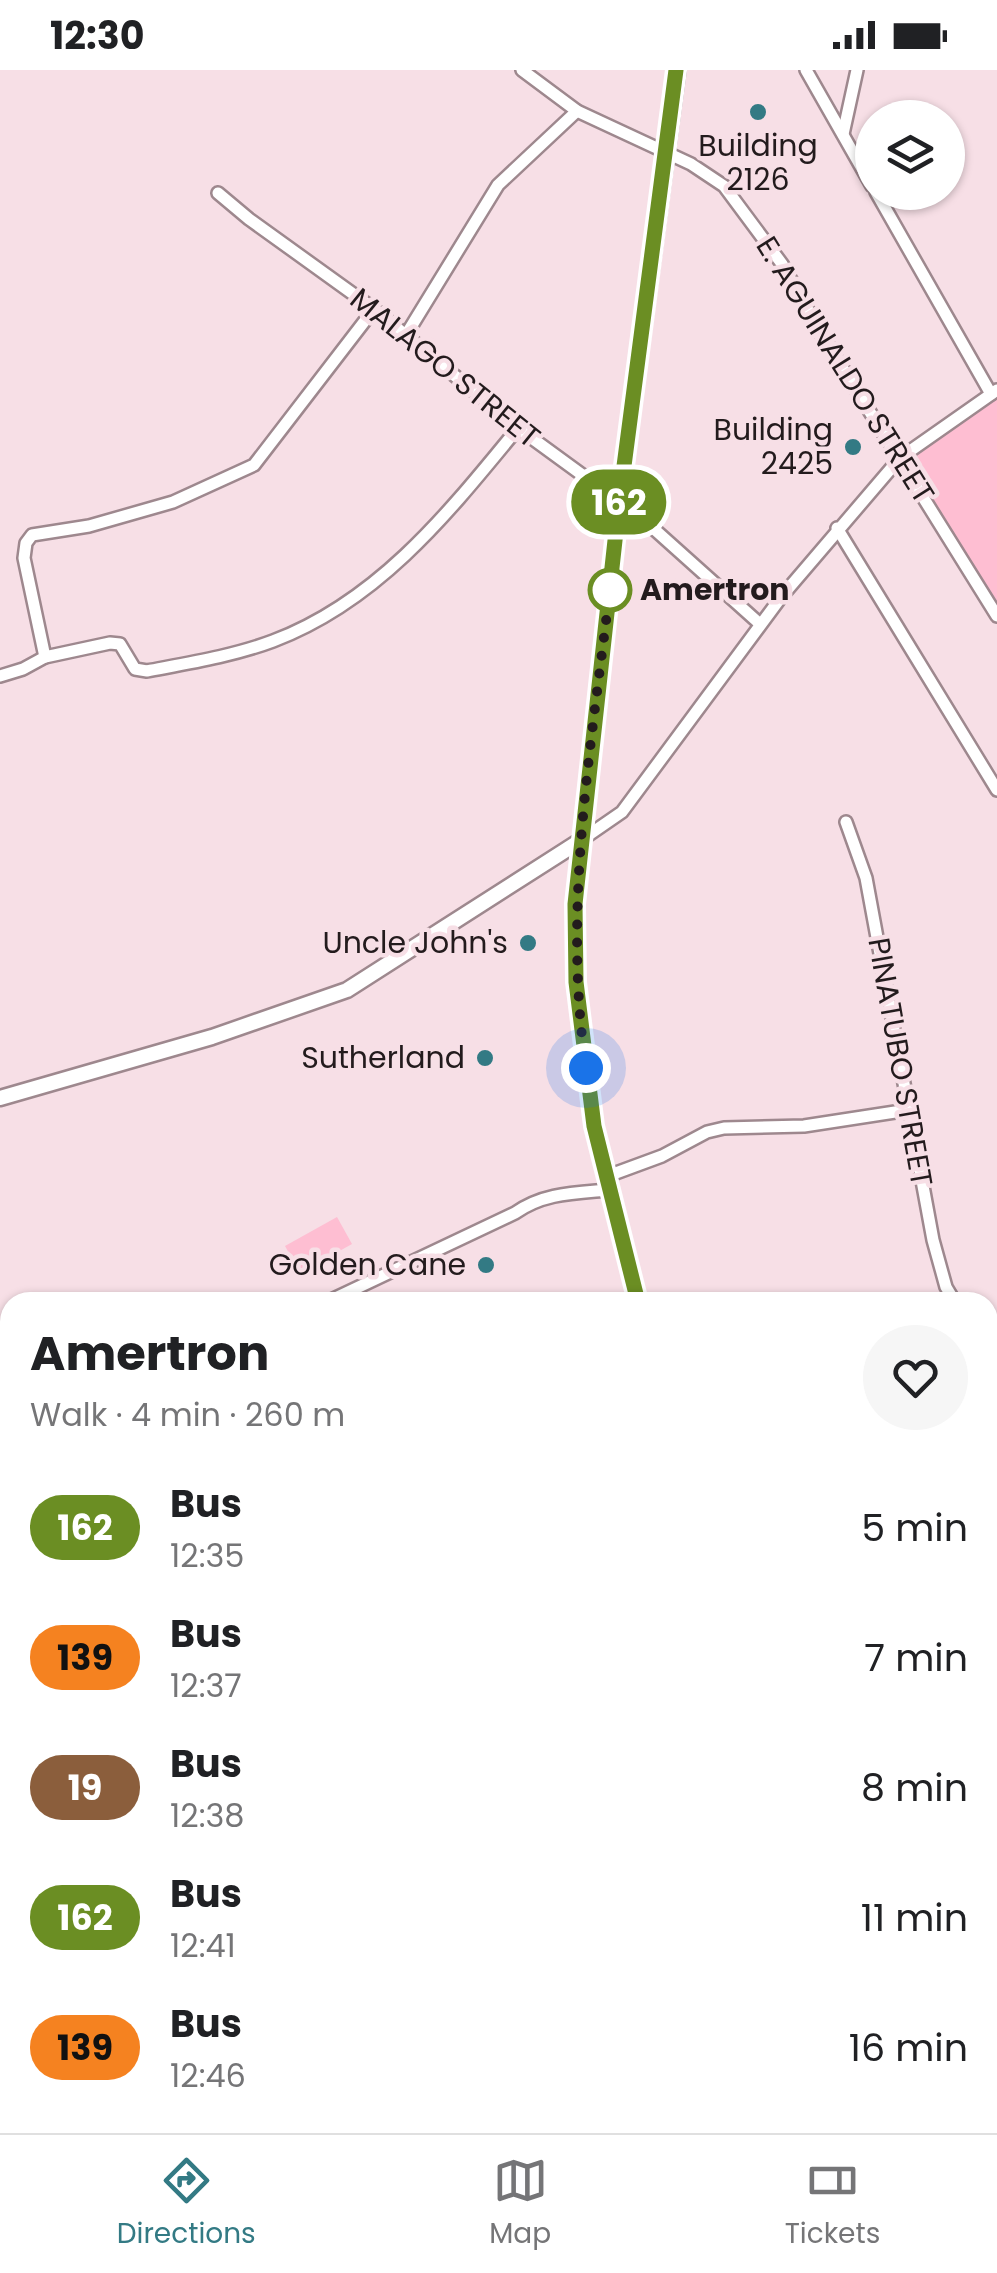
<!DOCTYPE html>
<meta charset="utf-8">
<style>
body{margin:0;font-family:Poppins,sans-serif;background:#f6f6f6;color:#202124;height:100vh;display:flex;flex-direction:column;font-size:38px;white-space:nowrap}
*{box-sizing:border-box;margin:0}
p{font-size:32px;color:#757577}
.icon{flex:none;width:55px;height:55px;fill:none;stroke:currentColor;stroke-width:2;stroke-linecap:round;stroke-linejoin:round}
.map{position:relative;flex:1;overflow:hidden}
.details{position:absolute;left:0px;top:1222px;width:998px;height:842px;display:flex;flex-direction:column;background:#fff;border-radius:30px 30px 0 0;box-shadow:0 2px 8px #0004}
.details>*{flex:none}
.badge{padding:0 20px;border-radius:32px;font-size:35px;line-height:65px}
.buttons{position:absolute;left:855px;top:30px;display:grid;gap:20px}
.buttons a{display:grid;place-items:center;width:110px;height:110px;border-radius:50%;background:#fff;box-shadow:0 2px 8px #0004;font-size:50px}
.you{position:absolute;width:50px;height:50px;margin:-25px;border:8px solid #fff;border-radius:50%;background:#1a73e8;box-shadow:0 0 0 15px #1a73e833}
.map>.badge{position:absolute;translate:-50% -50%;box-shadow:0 0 0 5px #fff}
.round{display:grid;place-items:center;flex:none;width:105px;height:105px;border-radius:52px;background:#f6f6f6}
.head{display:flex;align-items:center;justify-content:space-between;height:170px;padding:0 30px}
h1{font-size:48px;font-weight:700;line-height:75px}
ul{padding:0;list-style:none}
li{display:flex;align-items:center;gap:30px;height:130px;padding:0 30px}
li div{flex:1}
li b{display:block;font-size:38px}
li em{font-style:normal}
li .badge{min-width:110px;font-weight:700;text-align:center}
.status{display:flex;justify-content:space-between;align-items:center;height:70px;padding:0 50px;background:#fff;direction:ltr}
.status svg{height:28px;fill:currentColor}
.menu{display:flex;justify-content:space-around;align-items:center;height:140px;border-top:2px solid #e0e0e0;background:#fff;font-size:28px;color:#757577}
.menu a{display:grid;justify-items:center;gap:5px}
.menu .selected{color:#337a84}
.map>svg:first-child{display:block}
.green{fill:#febed2}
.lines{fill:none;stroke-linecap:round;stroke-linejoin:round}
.minor-casing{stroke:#9e888e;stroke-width:16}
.tertiary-casing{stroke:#9e888e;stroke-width:19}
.secondary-casing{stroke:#9e888e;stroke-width:20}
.minor{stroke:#fff;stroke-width:11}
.tertiary{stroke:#fff;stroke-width:14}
.secondary{stroke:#fff;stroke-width:15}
.line-casing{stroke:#fff;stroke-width:22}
.line{stroke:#6b8e23;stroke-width:15}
.walk{stroke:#231b1d;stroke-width:10;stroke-dasharray:0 18}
.poi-dot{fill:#337a84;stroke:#f7dfe6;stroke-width:4}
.stop-dot{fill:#fff;stroke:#6b8e23;stroke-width:5}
.labels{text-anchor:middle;stroke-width:9;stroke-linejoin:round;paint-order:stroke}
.poi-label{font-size:30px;fill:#231b1d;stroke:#f7dfe6;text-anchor:end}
.street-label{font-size:30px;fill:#231b1d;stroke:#f7dfe6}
.stop-label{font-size:30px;font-weight:bold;fill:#231b1d;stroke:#f7dfe6;text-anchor:start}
</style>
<div class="status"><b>12:30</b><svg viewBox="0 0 49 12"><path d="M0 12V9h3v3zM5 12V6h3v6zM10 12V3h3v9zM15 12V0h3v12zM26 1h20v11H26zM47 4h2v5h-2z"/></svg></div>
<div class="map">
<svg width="997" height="2063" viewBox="0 0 997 2063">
<rect width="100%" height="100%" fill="#f7dfe6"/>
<g class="green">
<polygon points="997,329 997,535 905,386"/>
<polygon points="337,1147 352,1174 300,1203 285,1176"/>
</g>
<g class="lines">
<defs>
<g id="minor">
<polyline points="522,0 577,41 691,94 724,116 782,194 822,265 997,546"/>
<polyline points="806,0 872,116"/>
<polyline points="843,64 857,0"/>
<polyline points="876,122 991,324"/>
<polyline points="218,123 249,149 374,239 518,358 644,450 760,554"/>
<path d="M374,239L254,395L173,432L89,456L32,465L26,473L24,488L45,587L110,573L120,574L135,599L147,601C189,593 233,586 273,571C379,531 449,442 518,358"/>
<polyline points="406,265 498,115 577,41"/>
<polyline points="837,458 997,720"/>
<polyline points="0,606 23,599 45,587"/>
<polyline points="846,752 866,808 933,1170 946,1217 955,1232"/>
<polyline points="580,771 622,742 782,526 900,388 997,320"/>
<polyline points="605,1107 662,1086 707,1062 724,1058 804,1056 908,1040"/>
<path d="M327,1232L515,1143C543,1123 574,1123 608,1120"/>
<polyline points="988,1293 997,1308"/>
<polyline points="0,1618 10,1589"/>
<polyline points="988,1687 997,1703"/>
<polyline points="0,1756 10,1751"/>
<polyline points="0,1834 10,1849"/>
<polyline points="144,2055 149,2063"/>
<polyline points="964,2055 966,2063"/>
</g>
<polyline id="tertiary" points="0,1028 212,967 347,920 580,771"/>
<g id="secondary">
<polyline points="638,1232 594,1057 576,912 575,834 619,433 677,0"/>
<polyline points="858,2055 860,2063"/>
</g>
</defs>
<use href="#minor" class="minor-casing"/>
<use href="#tertiary" class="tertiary-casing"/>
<use href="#secondary" class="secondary-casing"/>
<use href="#minor" class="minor"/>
<use href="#tertiary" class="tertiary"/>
<use href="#secondary" class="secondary"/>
</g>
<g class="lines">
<defs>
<polyline id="line" points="638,1232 594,1056 576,912 575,834 619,434 676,0"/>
</defs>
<use href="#line" class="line-casing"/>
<use href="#line" class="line"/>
<path class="walk" d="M586,998C562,835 592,673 611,510L610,520"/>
</g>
<g class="poi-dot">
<circle cx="758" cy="42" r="10"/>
<circle cx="853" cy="377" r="10"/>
<circle cx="528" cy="873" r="10"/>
<circle cx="485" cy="988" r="10"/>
<circle cx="486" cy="1195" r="10"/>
</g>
<circle class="stop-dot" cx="610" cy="520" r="20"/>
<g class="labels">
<g class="poi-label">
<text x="758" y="86" text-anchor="middle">Building<tspan x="758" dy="34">2126</tspan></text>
<text x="833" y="370">Building<tspan x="833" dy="34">2425</tspan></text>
<text x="508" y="883">Uncle John's</text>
<text x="465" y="998">Sutherland</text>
<text x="466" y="1205">Golden Cane</text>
</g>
<g class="street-label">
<text transform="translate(445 298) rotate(39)" y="10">MALAGO STREET</text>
<text transform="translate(845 300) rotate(58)" y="10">E. AGUINALDO STREET</text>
<text transform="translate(900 992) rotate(80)" y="10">PINATUBO STREET</text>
</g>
<g class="stop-label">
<text x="640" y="530">Amertron</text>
</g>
</g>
</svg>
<div class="buttons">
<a><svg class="icon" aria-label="layers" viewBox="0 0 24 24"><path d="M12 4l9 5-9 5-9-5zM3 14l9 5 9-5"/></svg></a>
</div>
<div class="you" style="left:586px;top:998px"></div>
<b class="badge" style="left:619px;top:432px;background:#6b8e23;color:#fff">162</b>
<section class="details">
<div class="head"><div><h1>Amertron</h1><p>Walk · 4 min · 260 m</p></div><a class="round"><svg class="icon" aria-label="heart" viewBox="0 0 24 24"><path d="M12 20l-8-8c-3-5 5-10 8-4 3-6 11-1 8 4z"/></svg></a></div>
<ul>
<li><span class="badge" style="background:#6b8e23;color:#fff">162</span><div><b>Bus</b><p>12:35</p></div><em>5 min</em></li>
<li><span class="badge" style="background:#f58220;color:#111">139</span><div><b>Bus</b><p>12:37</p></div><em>7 min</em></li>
<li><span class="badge" style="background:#8b5e3c;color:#fff">19</span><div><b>Bus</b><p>12:38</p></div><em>8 min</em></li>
<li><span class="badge" style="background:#6b8e23;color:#fff">162</span><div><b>Bus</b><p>12:41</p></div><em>11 min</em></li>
<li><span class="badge" style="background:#f58220;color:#111">139</span><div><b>Bus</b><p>12:46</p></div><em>16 min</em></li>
</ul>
</section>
</div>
<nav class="menu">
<a class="selected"><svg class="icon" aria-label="directions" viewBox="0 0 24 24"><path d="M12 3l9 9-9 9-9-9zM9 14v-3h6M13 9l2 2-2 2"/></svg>Directions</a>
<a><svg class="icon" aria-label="map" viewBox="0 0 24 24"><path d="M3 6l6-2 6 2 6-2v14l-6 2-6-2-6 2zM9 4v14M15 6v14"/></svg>Map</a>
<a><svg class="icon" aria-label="tickets" viewBox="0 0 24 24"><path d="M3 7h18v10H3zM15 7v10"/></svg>Tickets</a>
</nav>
